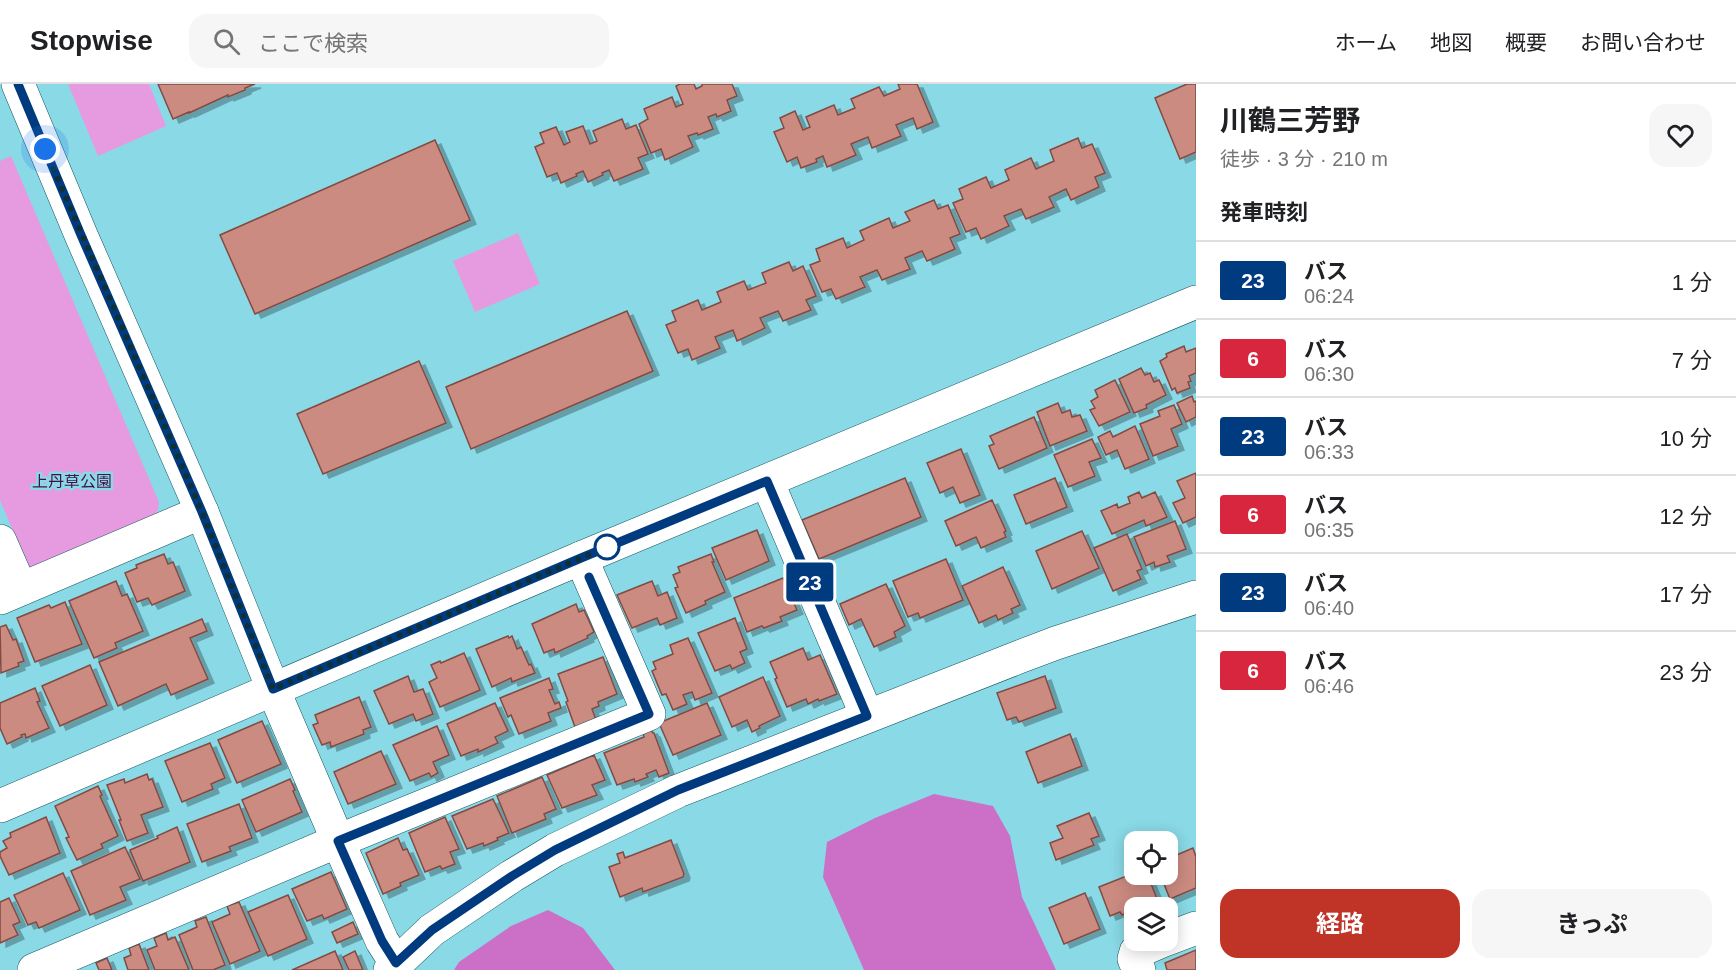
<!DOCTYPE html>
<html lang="ja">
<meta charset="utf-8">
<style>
body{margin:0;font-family:Helvetica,"Noto Sans JP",sans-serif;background:#f6f6f6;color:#202124;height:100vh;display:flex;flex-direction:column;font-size:22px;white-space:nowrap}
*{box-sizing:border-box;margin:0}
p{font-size:20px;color:#757577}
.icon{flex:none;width:33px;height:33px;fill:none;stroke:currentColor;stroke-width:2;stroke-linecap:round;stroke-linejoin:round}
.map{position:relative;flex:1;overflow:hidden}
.panel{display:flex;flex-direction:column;background:#fff;width:540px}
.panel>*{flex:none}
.badge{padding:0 12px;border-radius:4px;font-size:21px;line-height:39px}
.buttons{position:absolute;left:1124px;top:747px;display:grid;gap:12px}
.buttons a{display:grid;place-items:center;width:54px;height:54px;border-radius:12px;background:#fff;box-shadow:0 3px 15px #0003;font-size:30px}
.you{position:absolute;width:30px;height:30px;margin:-15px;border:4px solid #fff;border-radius:50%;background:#1a73e8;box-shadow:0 0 0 9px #1a73e833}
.map>.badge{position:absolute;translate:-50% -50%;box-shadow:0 0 0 3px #fff}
h2{padding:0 24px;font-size:22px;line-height:54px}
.round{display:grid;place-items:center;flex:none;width:63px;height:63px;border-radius:18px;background:#f6f6f6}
.headline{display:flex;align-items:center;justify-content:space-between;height:102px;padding:0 24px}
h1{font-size:28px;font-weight:700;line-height:45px}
.primary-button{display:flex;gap:12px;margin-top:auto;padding:12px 24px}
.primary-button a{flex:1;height:69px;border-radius:18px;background:#c03327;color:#fff;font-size:24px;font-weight:700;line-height:69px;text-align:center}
.primary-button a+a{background:#f6f6f6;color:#202124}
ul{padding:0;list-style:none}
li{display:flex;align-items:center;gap:18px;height:78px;padding:0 24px;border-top:2px solid #e0e0e0}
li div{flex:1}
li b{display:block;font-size:22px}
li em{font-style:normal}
li .badge{min-width:66px;font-weight:700;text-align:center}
header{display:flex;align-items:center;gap:36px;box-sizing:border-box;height:84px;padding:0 30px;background:#fff;border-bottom:2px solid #e0e0e0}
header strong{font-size:28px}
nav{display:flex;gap:33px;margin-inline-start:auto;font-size:21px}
.search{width:420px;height:54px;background:#f6f6f6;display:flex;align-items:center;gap:15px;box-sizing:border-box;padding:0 21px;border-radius:18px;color:#757577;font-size:22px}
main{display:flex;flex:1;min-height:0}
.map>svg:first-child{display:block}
.green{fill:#e69be1}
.forest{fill:#cc6fc7}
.building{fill:#cb8b81;stroke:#844a41;stroke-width:1.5;filter:url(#shadow)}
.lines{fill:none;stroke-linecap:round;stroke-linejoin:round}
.minor-casing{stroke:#145660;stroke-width:34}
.minor{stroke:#fff;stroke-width:33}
.line-casing{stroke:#fff;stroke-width:14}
.line{stroke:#003b80;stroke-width:9}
.walk{stroke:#0e3036;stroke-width:6;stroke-dasharray:0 10.8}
.stop-dot{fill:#fff;stroke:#003b80;stroke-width:3}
.labels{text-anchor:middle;stroke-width:5;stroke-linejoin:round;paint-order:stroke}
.park-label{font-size:16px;fill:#4a0f48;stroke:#89d9e6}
</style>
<header>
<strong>Stopwise</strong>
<div class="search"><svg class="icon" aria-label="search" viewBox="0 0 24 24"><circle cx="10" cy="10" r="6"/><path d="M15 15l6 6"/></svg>ここで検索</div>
<nav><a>ホーム</a><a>地図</a><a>概要</a><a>お問い合わせ</a></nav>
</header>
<main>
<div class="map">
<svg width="1196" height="886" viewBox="0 0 1196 886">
<defs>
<filter id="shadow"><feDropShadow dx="6" dy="4" stdDeviation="0" flood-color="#0004"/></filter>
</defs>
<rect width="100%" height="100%" fill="#89d9e6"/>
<g class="green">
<polygon points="68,0 149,0 166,42 98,72"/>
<polygon points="11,72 159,418 157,432 29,485 0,416 0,77"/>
<polygon points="518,149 540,200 475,228 453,177"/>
</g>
<g class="forest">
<polygon points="934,710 993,722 1010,752 1022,813 1056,886 864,886 823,793 827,758 875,734"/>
<polygon points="548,826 583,844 615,886 454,886 459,878 511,842"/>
</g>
<g class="building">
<polygon points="158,0 255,0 245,4 245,6 228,13 228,11 189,29 189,28 173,35"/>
<polygon points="680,0 694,0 696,5 702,2 702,0 732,0 737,12 727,16 731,27 717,33 716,30 708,33 713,45 698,51 697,49 688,52 693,63 665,76 661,65 651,69 639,40 648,35 644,25 672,13 676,23 683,20 676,2"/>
<polygon points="898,0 917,0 933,38 917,45 913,34 896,41 901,52 872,64 868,53 851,60 856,71 827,83 823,72 816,75 817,78 801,84 797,73 787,78 774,48 784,44 780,34 795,27 803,46 810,43 806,33 834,21 838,31 855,24 851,15 879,3 884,12 900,5"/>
<polygon points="1187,0 1196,0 1196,68 1180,75 1155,14"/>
<polygon points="622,35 626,45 636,41 648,70 638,74 643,85 614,97 609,86 602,89 603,91 588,98 583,87 576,90 577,92 561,99 557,89 547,93 535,63 544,59 540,49 556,43 564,61 570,58 566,48 583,42 590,60 597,57 593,47"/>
<polygon points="1078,54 1082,64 1092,60 1105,89 1095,93 1099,103 1071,116 1066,105 1049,113 1054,123 1026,135 1021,125 1004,132 1009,142 981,155 976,144 966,148 953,119 963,115 959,105 986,93 991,104 1009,96 1005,86 1031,74 1036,85 1054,77 1050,66"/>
<polygon points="435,56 470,136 255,230 220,151"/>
<polygon points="934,116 938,125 948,121 960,150 950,154 955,165 927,177 922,167 905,174 910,185 882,196 877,186 860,193 865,203 836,215 831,205 822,208 810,181 820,177 816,165 843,154 847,164 864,156 860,147 889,134 893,144 910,137 905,128"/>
<polygon points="789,178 793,187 803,182 816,212 806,216 811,226 783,237 778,227 760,234 765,244 737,257 733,246 715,253 720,264 692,276 688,265 678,269 666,241 676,237 672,227 698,216 702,226 721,218 717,208 744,197 748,206 766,199 762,189"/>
<polygon points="627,227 653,287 471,365 446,303"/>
<polygon points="1184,262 1186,268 1196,264 1196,289 1189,292 1191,297 1188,298 1190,304 1177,309 1175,304 1172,306 1160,277 1167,273 1166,270"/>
<polygon points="419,277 446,339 323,390 297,330"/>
<polygon points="1141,284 1145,291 1150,289 1154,298 1159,296 1166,311 1146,321 1147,324 1134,329 1119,295"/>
<polygon points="1115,296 1130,328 1099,342 1090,326 1095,324 1091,317 1098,313 1095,306"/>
<polygon points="1192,312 1194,318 1196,317 1196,333 1186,338 1177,319"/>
<polygon points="1058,319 1062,329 1070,326 1072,333 1080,331 1087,347 1050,362 1037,328"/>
<polygon points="1174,321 1182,340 1171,345 1178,362 1153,372 1140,340 1160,332 1158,327"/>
<polygon points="1034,333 1047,364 999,385 989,362 994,360 990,352"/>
<polygon points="1135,342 1149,375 1125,385 1117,366 1106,371 1098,353 1110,347 1113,353"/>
<polygon points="1092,355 1101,374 1089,378 1095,392 1068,403 1054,371"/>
<polygon points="961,365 980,411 960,419 953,403 940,409 927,379"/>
<polygon points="1196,389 1196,433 1183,439 1173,419 1185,414 1177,397"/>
<polygon points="905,394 921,433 819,475 802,436"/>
<polygon points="1055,394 1067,423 1026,440 1014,411"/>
<polygon points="1139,408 1142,414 1155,408 1167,433 1146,442 1144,436 1112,450 1101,427 1117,420 1118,424 1130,419 1128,413"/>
<polygon points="992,416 1006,447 1004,448 1006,453 981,464 976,453 956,462 945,437"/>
<polygon points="1175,437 1186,465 1167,472 1170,478 1155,483 1154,478 1146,482 1134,453"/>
<polygon points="757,446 769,477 726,496 712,464"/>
<polygon points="1082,447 1099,484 1052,505 1036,467"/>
<polygon points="1127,450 1142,485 1137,487 1141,495 1113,507 1094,464"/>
<polygon points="164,470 168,480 173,478 185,507 152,521 148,514 137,518 125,489 137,484 136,481"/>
<polygon points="711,470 714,478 712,478 725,508 705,517 706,520 686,529 675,504 678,503 673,491 680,488 678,483"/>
<polygon points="946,475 963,516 920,534 918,529 908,533 893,497"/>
<polygon points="1003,483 1020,521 1011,525 1013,529 998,536 996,531 979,539 962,502"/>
<polygon points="783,494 797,526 780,533 782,537 764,544 762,542 747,548 734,514"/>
<polygon points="116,497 122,512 127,510 143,547 115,559 117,564 94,574 69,517"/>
<polygon points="652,497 658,512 667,508 677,534 660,541 657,534 632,544 617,511"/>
<polygon points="886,500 905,542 894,548 896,553 874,563 861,535 849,541 840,520"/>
<polygon points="65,518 82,560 35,578 17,534 49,521 51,524"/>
<polygon points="576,520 579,528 584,526 594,548 587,552 588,554 555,569 554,565 544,569 532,540"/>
<polygon points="735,534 747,565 740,568 745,579 732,585 730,581 715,587 698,549"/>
<polygon points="202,535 207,547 190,554 208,595 171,611 166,600 118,622 99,578"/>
<polygon points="6,541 13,556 16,555 24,577 18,579 19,582 1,589 0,543"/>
<polygon points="508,552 509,554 512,552 517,565 521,563 529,581 531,580 535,589 512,598 511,594 492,603 476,565"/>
<polygon points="688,554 712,609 695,616 692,608 683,611 687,620 673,626 666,610 662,611 652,587 656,585 653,578 673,570 670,561"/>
<polygon points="803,564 808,576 820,571 837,610 819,617 818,615 808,620 806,615 787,623 775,595 777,594 770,578"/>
<polygon points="464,569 480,606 440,623 429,598 437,594 431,581 440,577 441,579"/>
<polygon points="603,573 617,610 598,618 599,622 592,625 595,633 594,636 575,643 566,618 568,617 558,590"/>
<polygon points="90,581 107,621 60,642 42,602"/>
<polygon points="408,592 414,608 423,605 433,630 416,637 413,630 389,640 374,607"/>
<polygon points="1045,592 1056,624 1019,638 1016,633 1007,636 997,609"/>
<polygon points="763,593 780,632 759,642 760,644 752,648 747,636 732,643 719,613"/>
<polygon points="549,594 553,605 549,606 555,620 559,618 561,624 548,629 551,637 519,650 511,631 508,633 500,614"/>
<polygon points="35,604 40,617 37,618 49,644 26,654 25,650 21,651 22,653 7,660 0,644 0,619"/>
<polygon points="359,613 371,643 363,646 364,650 331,663 330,658 322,661 313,641 318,639 315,631"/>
<polygon points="495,619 508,647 495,653 498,659 478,668 478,665 461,672 447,640"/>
<polygon points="707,619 721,651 673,671 659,639"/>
<polygon points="262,637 281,680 237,699 218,656"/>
<polygon points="437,642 449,671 433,678 438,689 431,693 429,689 410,697 393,661"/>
<polygon points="651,646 653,649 654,649 669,689 659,693 656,686 646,690 648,693 635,698 634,695 617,701 604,669 644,653 643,649"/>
<polygon points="1070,650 1082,682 1038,699 1026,668"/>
<polygon points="210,659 225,694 211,700 213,705 182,718 165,677"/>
<polygon points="381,667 396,700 348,720 334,688"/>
<polygon points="594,671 605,696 592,701 597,711 562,724 547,691"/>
<polygon points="147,690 149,696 152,695 163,723 141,731 148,749 127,757 119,736 121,736 107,701 124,695 125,699"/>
<polygon points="542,693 556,725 544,730 546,735 512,749 497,712"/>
<polygon points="290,695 295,706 293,707 302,728 256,748 242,716"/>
<polygon points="98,702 102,711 100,712 118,752 101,760 103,764 77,776 66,754 69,753 55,722"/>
<polygon points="493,715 509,749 497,754 498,756 484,762 483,759 467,765 452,732"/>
<polygon points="239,720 252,754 229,763 231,767 202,778 187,740"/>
<polygon points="1089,729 1099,752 1091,755 1094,761 1056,776 1050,759 1063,754 1057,742"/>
<polygon points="46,733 60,769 9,791 0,772 0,768 7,764 3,757 11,753 10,749"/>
<polygon points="445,733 459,765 450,768 455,780 442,785 440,782 425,788 409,749"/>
<polygon points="177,743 190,778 143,797 130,766 158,754 157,752"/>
<polygon points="398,754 403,766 407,765 419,791 400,799 401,802 383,810 366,769"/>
<polygon points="671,756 684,790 683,793 643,808 642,804 620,813 609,783 620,779 617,770 623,768 625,774"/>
<polygon points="125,763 140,795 120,803 126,816 90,831 71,787"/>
<polygon points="1193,764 1196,773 1196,804 1170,815 1160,790 1167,790 1167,775"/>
<polygon points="331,788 347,825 324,835 322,831 307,837 292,805"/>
<polygon points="63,789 80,826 39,844 36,838 28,841 14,811"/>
<polygon points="1134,789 1134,790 1147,790 1158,817 1141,824 1134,824 1134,826 1122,831 1120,828 1110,832 1099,803"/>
<polygon points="1085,809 1100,845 1064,860 1049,824"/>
<polygon points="288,811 307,855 268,872 248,828"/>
<polygon points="9,814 20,838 13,841 18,851 0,859 0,818"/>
<polygon points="239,818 260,867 230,880 212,838 230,830 227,822"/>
<polygon points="206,833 225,881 213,886 193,886 179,851 197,843 195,837"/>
<polygon points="353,838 358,850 337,859 332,848"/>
<polygon points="166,849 168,856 175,853 189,886 155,886 147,866 157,862 154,854"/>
<polygon points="139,860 149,886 128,886 124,874 131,871 129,864"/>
<polygon points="1196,866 1196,886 1167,886 1165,879"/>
<polygon points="335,867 343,886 292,886"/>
<polygon points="355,867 363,886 349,886 343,873"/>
<polygon points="107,874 112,886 99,886 96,879"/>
</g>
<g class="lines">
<defs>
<g id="minor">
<polyline points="18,0 81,151 202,428 273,605 338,757 382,857 396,879"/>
<polyline points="767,397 867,632"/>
<polyline points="0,457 21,505"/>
<polyline points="0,514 202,428"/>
<polyline points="0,722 581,474 1196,218"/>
<polyline points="1167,855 1196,844"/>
<polyline points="34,886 338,757 649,630 581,474"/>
<polyline points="390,886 432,846 512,792 555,766 678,707 1019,573 1056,559 1196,513"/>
<polyline points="1139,886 1134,875 1136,868 1164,856"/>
</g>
</defs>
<use href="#minor" class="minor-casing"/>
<use href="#minor" class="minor"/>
</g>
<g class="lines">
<defs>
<polyline id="line" points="18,0 81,151 202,428 273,605 581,474 767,397 867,632 678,706 555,766 512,792 432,846 396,879 382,857 338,757 649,630 589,493"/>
</defs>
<use href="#line" class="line-casing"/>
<use href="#line" class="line"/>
<polyline class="walk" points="45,65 202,428 273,605 607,463"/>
</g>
<circle class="stop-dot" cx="607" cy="463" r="12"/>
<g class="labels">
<g class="park-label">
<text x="72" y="403">上丹草公園</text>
</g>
</g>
</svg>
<div class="buttons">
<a><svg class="icon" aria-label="locate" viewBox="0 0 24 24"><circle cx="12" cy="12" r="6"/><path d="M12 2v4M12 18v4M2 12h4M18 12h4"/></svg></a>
<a><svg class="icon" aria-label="layers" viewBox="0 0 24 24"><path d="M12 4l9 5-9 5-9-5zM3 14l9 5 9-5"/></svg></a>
</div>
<div class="you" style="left:45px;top:65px"></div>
<b class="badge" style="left:810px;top:498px;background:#003b80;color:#fff">23</b>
</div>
<section class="panel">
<div class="headline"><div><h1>川鶴三芳野</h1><p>徒歩 · 3 分 · 210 m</p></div><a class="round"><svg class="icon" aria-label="heart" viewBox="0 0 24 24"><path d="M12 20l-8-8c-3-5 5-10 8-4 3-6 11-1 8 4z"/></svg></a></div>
<h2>発車時刻</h2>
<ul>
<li><span class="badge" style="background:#003b80;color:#fff">23</span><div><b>バス</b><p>06:24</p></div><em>1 分</em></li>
<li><span class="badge" style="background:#d7263d;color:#fff">6</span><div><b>バス</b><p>06:30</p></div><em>7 分</em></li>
<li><span class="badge" style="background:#003b80;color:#fff">23</span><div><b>バス</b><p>06:33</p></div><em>10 分</em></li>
<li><span class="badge" style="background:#d7263d;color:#fff">6</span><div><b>バス</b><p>06:35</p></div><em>12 分</em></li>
<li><span class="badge" style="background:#003b80;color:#fff">23</span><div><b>バス</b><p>06:40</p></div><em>17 分</em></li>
<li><span class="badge" style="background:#d7263d;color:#fff">6</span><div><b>バス</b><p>06:46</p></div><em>23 分</em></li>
</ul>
<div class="primary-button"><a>経路</a><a>きっぷ</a></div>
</section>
</main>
